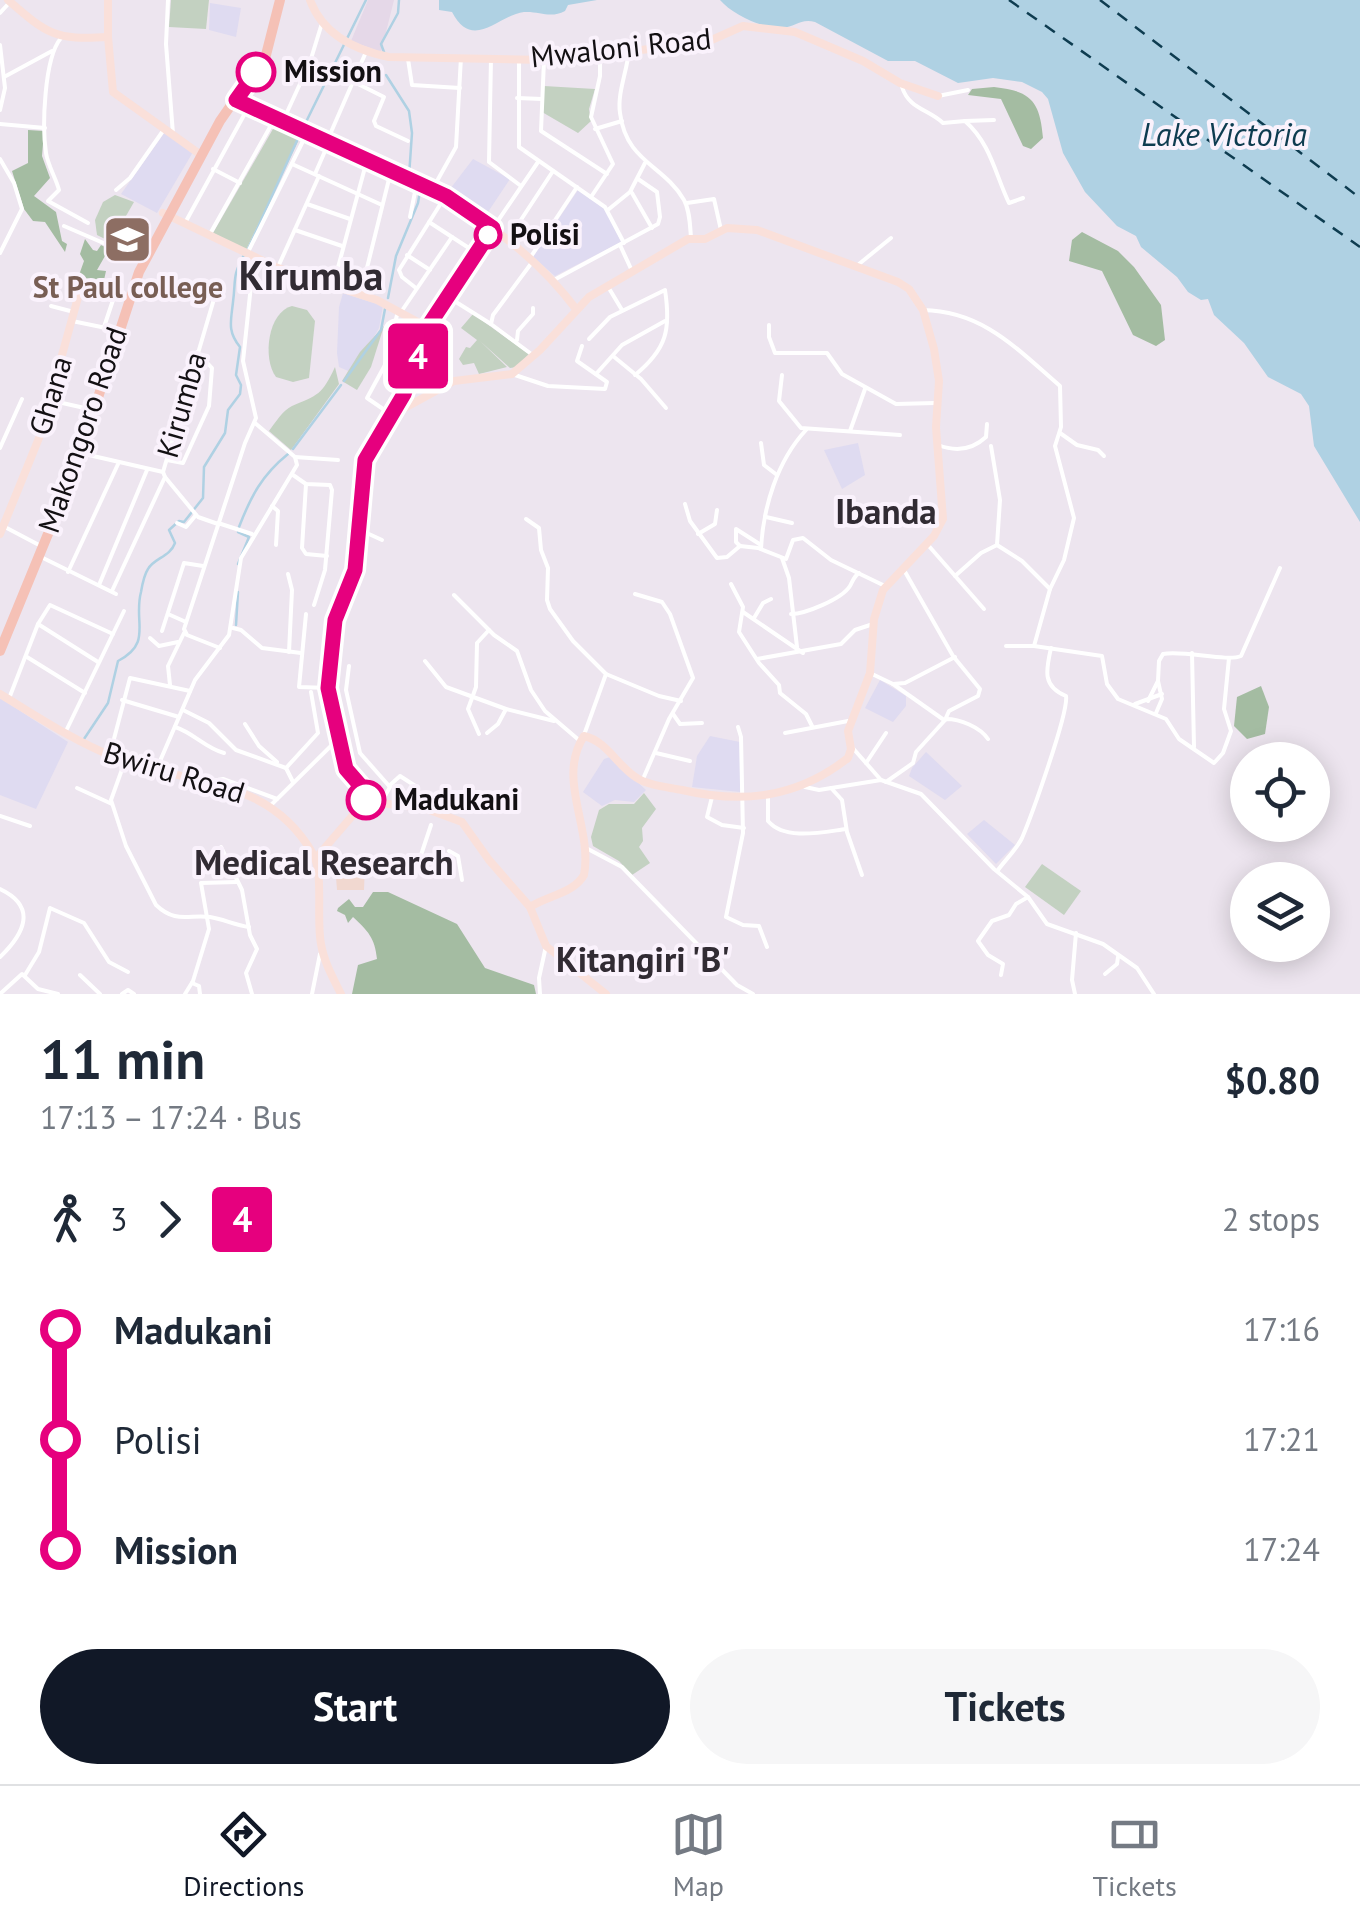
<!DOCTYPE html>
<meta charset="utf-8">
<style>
body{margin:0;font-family:"PT Sans",sans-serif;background:#f6f6f7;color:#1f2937;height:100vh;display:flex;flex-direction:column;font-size:38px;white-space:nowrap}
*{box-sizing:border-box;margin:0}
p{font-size:32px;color:#747a83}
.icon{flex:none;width:55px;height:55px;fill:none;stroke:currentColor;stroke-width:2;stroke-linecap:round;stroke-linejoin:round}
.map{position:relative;height:994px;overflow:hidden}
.sheet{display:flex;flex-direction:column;background:#fff;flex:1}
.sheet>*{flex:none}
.badge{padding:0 20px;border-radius:8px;font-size:35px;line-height:65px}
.tools{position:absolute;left:1230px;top:742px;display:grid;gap:20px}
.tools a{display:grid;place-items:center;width:100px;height:100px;border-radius:50%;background:#fff;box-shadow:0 5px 25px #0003;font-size:50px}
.map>.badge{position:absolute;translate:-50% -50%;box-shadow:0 0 0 5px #fff}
.legs{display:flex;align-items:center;gap:15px;height:110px;padding:0 40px;font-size:32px}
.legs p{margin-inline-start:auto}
.overview{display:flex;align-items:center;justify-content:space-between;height:170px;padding:0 40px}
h1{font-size:55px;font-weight:700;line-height:75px}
.button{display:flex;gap:20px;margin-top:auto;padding:20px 40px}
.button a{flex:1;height:115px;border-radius:60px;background:#111827;color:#fff;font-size:40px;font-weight:700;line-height:115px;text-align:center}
.button a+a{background:#f6f6f7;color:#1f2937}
ul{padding:0 40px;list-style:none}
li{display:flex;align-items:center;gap:35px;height:110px;font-size:38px}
li i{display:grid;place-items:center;width:15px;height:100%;margin:0 12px;background:currentColor}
li i::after{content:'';width:25px;height:25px;margin:-12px;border:8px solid;border-radius:50%;background:#fff}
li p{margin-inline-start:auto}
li:first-child i{background:linear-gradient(#0000 50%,currentColor 0)}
li:last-child i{background:linear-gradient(currentColor 50%,#0000 0)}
.dock{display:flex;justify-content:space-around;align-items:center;height:140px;border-top:2px solid #e0e1e3;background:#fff;font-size:28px;color:#747a83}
.dock a{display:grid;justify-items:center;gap:5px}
.dock .on{color:#111827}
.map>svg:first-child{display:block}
.built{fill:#e5d8e8}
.education{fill:#dfdbf1}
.medical{fill:#f1d8d0}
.green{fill:#c3d1c1}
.forest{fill:#a4bca2}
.water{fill:#afd1e3}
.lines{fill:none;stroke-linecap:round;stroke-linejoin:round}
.stream{stroke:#afd1e3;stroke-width:2.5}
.ferry{stroke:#0e3c50;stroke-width:2.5;stroke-dasharray:12 10;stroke-linecap:butt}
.street{stroke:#fff;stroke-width:4}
.secondary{stroke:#fae0da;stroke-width:8}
.primary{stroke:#f5c1b6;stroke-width:10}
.line-1-casing{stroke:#fff;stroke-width:22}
.line-1{stroke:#e6007e;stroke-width:15}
.stop-1-dot{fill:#fff;stroke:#e6007e;stroke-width:5}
.labels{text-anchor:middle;stroke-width:8;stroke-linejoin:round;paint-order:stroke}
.street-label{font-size:30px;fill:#131013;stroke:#faf2fc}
.stop-label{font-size:30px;font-weight:bold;fill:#131013;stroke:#faf2fc;text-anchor:start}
.education-label{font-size:30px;font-weight:bold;fill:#785e54;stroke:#faf2fc}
.water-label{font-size:32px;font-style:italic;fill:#0e3c50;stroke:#faf2fc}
.quarter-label{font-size:35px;font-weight:bold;fill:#312b33;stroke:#faf2fc}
.district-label{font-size:40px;font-weight:bold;fill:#312b33;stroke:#faf2fc}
</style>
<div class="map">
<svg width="1360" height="994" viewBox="0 0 1360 994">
<rect width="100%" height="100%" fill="#ede5ef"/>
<polygon class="built" points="368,0 394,0 381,52 351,41"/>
<g class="education">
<polygon points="210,3 241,8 236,37 209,30"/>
<polygon points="165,132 193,152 157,213 121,194"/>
<polygon points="473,159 510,179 484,218 447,193"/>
<polygon points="578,190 606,210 621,242 555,276 533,257"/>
<polygon points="343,293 383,306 379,328 353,373 339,367 337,353 339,307"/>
<polygon points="858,443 865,475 842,489 824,450"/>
<polygon points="880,680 906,696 906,706 893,722 865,708"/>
<polygon points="0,698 68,742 36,809 0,795"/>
<polygon points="710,736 740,742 740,792 692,787 697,756"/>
<polygon points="926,752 962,786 945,800 909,776 912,768"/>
<polygon points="610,757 646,790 634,802 615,800 602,806 583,792 604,759"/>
<polygon points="984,820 1015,845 996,864 967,834"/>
</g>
<polygon class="medical" points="344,859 365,864 364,890 337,890 335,864 343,864"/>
<g class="green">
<polygon points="171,0 209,0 206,29 169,27"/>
<polygon points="544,86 595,89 589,109 591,121 578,133 542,112"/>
<polygon points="277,122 302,133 246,250 213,233"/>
<polygon points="115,195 134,202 111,242 97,235 95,220 103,202"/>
<path d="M292,306L307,310L315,321L309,378L293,382L276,377C262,358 268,312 292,306Z"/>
<polygon points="473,314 529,354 517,367 510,368 480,341 507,367 479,374 474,363 463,365 459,359 466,347 470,348 477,340 461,328"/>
<polygon points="384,326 371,367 357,390 342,381 360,352"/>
<path d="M335,367L339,384L291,450L269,431C275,423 283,410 292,406C318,395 322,395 335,367Z"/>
<polygon points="644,793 656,809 642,828 643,841 639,847 650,863 632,875 619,861 593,846 591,837 599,810 609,804 634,804"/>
<polygon points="1042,864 1081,891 1064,915 1025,887"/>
</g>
<g class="forest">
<path d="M994,87C1031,91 1040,101 1043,138L1031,149L1023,146L1001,99L968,95L972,89Z"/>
<polygon points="28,130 44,131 42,156 50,178 34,196 56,212 62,241 67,244 65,252 45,222 33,221 24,209 12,171 28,163"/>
<polygon points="1082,232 1118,251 1134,267 1161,305 1165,340 1156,346 1133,335 1102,271 1069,261 1072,240"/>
<polygon points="85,239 93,250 97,251 101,245 109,249 97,270 106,271 104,280 89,280 79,275 84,261 80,254"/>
<polygon points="1261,686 1269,707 1265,734 1247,739 1234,726 1237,697"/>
<path d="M373,892H388L457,924L485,968L534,985L536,994H352L358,965L377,959C375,938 368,931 353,917L348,923L345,915L337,911L338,908L349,899L355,907H363Z"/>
</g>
<g class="water">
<path d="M439,0H597L568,5L565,11C550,19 540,11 524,12C498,15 473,52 452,12L439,10Z"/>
<path d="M720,0H1360V522L1314,446L1309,406L1301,394L1268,377L1244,343L1214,315L1208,299L1201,300L1188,292L1177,277L1141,247L1136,236L1117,226L1085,192L1063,153L1048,99L1042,92L1022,82L993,78L958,83L915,61H888L815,22C801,18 795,27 782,28C762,29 732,14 720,0Z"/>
</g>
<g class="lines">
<g class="stream">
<polyline points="384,52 381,44 398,13 399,0"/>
<polyline points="386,75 409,111 412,133 409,176"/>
<polyline points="304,126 366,0"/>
<polyline points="248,249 300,134"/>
<polyline points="388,298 396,256 418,203 420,191"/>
<polyline points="344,381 381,330 385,309"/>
<polyline points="293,449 341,385"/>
<path d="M239,527C251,496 262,475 288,454"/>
<polyline points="238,532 249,537 238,564"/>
<polyline points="236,625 238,592"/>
<path d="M84,739L108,703L118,661C153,643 133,622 141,592C142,586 144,575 148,569C154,558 170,557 175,543L169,530L179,521L184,522L203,498L204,467L225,433L228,410L240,394L241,385L236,375L240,347C227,331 231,321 233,302C236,280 232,276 244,255"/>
</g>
<g class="ferry">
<polyline points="1009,0 1360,247"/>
<polyline points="1100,0 1360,198"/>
</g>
<g class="street">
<polyline points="168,0 166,44 173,134"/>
<polyline points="0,13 10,2"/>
<path d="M61,38C44,58 42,127 46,153C48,166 56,178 59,190L48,201L88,223"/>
<polyline points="0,45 5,88 0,110"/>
<path d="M629,51C627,71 617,94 620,113C626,162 664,165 684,200C690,211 690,226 691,238"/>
<polyline points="491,58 489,162 521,186"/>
<polyline points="408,59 412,85 460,88"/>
<polyline points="519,60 519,147 605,207 624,243"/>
<polyline points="544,60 541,131 607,174"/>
<polyline points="4,77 52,51"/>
<polyline points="354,82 384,97 374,121 376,126 408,141"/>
<path d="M902,87C909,109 928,109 943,123L965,121C991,144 995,174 1009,203L1023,198"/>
<polyline points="938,96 968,90"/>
<polyline points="517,98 542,99"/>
<polyline points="283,121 310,62 322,23"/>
<polyline points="965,121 994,120"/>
<polyline points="0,124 45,128"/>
<polyline points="595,129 622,121"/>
<polyline points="328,139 366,52"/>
<polyline points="0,159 14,183 22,209 0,253"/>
<polyline points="292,164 382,205"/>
<polyline points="213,169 240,183"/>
<polyline points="315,174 329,142"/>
<polyline points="116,190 130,178 165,128"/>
<polyline points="432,190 456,147 461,57"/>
<polyline points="632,193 652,228"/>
<polyline points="591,197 613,164 591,117 600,76 600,55"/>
<polyline points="687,203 714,199 721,230"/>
<polyline points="307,204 350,219"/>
<polyline points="609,209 630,192 645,163"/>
<polyline points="410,217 417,182"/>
<polyline points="429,222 475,252"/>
<polyline points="185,223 249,106"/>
<polyline points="64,226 136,257"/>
<polyline points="493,228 538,162"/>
<polyline points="295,230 342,246"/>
<polyline points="210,234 274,120"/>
<polyline points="509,238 553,171"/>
<polyline points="620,245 632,271"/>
<polyline points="247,254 307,133"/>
<polyline points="407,255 430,270"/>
<polyline points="530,258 577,187"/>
<polyline points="533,261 493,315 491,324 534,356"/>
<polyline points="859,264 891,238"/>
<polyline points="278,267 319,176"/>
<polyline points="554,280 658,224 660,217 657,192 638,179"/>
<polyline points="607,285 622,310"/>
<polyline points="333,286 367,160"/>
<polyline points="416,288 402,277 399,270 443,200"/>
<polyline points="361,292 391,171"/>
<polyline points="448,297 491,324"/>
<polyline points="51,306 74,312"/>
<path d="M923,310C983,311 1017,349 1060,386L1061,427L1055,446L1074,518L1064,560L1050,589L1034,646"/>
<polyline points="401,312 452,237"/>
<polyline points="72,321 111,329"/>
<polyline points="769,325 769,337 775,353 827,353 842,374 896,404 935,403"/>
<polyline points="104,327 115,294"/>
<path d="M589,339L610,317L665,290C671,329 667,349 635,375"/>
<polyline points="517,340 518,331 533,314 533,308"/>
<polyline points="613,356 641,379 666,408"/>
<polyline points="596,374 622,345 665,321"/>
<polyline points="515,375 548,386 605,389 607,382 577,361 582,346"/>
<polyline points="782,375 779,401 801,428 900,435"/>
<polyline points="49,400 89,409"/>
<polyline points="389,413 367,398 385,365 397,315"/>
<polyline points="850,431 865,389"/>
<polyline points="1060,433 1077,445 1098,450 1104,456"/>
<polyline points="761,443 764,465 777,475"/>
<path d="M938,445C956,452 972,450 986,437L987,424"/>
<polyline points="991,446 1000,500 997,545"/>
<polyline points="0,448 22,399"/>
<polyline points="80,453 163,472 165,477 112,591"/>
<polyline points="295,457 338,460"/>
<polyline points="167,460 183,463 209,406 212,368 197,352"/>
<polyline points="163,472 219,282"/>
<polyline points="293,475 306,484 330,485 332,490 325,570 314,605"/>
<polyline points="165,477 198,517 218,524"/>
<polyline points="306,484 302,548 306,554 327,556"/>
<polyline points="685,504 690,521 717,558 727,557 740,546 758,548 786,559 793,540 803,538 831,560 885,586"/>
<polyline points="272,506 278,511 276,545"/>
<polyline points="766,517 792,523"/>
<polyline points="526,519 539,528 541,550 548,568 547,600 550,609 573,641 606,674 584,735"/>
<polyline points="177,523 186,527 196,515"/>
<polyline points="218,523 252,534"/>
<polyline points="3,526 39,545"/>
<polyline points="358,529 382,540"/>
<polyline points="698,534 715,524 717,510"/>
<polyline points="928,545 984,609"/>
<polyline points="740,546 736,542 736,529 761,545"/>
<path d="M761,549C763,508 777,461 806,430"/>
<polyline points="39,556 116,594"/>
<polyline points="782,558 789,578 797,647"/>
<polyline points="904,570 953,656 980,689 978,696 949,711 945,720"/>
<polyline points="68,572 119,462"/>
<polyline points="288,574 292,590 289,652"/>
<polyline points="955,576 981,553 997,545 1022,561 1050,589"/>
<polyline points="731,584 743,607 739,632 759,663 779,685 780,693 806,714 812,726"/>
<polyline points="99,585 147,470"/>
<polyline points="635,594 662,602 670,614 693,678 669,719 643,779"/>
<polyline points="454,595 494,635 517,651 531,690 545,711 580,741"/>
<polyline points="743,612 803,653"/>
<polyline points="168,614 186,622"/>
<polyline points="306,614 299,687 329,688"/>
<path d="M791,614C805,614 842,599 850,586C853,581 854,576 859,573"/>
<polyline points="754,618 763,603 771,599"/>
<polyline points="38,624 98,662"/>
<polyline points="233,628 241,630 262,648 301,653"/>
<polyline points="162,631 184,563 203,566"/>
<polyline points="150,638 159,646 178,642"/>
<polyline points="1006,646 1034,646 1102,656 1107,684 1118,699 1166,719 1179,739 1214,763 1223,753 1231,731 1224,709 1229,658"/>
<polyline points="220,648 187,635 184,629 245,443 256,418 243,361 254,257"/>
<polyline points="1192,653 1194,747"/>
<polyline points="27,657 85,693"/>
<polyline points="757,659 841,644 855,630 873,624"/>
<polyline points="425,661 446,687 506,709 554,721"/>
<polyline points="349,666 346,690 360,753 390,787 381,803"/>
<polyline points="870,673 893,684 944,720"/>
<polyline points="606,674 659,696 681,701"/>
<polyline points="893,684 905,683 955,657"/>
<polyline points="170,685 168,666 184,633"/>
<polyline points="10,696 38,624 50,605 113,634"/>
<polyline points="122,700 179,717"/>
<path d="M1148,701L1158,681L1159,661L1163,654C1184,650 1227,662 1241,656L1280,568"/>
<polyline points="1135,704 1162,694"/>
<polyline points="183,710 209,723 236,750 286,768 293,782"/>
<polyline points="1156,713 1162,699 1158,681"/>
<polyline points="673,714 680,724 702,723"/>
<polyline points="245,724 259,746 277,762"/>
<path d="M175,727C194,733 205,748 224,753"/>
<polyline points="738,727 741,737 743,833 726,917 743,925 759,926 767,947"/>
<polyline points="66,731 124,611"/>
<polyline points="487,733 498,724 506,709"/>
<polyline points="785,733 848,721"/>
<polyline points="479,734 468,709 476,687 477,643 489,630"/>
<polyline points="851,746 881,780"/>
<polyline points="656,753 690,761"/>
<polyline points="110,754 130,678 190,691"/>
<path d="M125,761L111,800L126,846L156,905C176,924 189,914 210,917C223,919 235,925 249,927"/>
<polyline points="866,763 886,733"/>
<polyline points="157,768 195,680 229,635 241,558 297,465 295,457 255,423"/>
<polyline points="286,768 318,733 311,692"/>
<polyline points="207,782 223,779 277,799"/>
<path d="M886,782L913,763L916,752L946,719C960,719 980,727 988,739"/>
<polyline points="389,786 400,776 417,787"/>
<polyline points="805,787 819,790 881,780 921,794 994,869 1028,897 1047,924 1103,944 1137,968 1154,994"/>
<polyline points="77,788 112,804"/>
<polyline points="831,788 842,800 847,832 862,875"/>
<polyline points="712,797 707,817 722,825 744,828"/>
<path d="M768,797V821C785,841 823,832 846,829"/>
<polyline points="271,805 338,739"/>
<polyline points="0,816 30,826"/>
<polyline points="221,847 242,890 250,935 257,949 246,973 252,994"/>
<polyline points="586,848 622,867 737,985 753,994"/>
<polyline points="449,851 458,856 462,880"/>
<path d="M998,870C1006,859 1016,850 1022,838C1031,817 1069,712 1066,696C1042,686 1046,670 1051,648"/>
<polyline points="414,876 431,825"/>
<path d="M0,889C38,907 24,934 0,957"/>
<polyline points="1105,974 1117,964 1118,957"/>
<polyline points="25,975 39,952 50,908 84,923 109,962 128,972"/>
<polyline points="80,975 100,994"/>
<polyline points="1001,975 1003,964 988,955 978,941 992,921 1009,915 1016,904 1028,897"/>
<polyline points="192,983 199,986 200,994"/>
<polyline points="0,994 22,974 38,989 58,994"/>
<polyline points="122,994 128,990 134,994"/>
<polyline points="185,994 193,981 209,929 201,883 237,882"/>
<polyline points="312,994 320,954"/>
<polyline points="540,994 539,978 546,946"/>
<polyline points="1075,994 1072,980 1076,933"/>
</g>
<g class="secondary">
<path d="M8,0C48,35 55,40 108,37"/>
<polyline points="108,0 108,37 113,92 201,155"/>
<path d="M310,0C323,35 355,50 389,57L544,60L583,57L707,42L743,26L795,32L863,61L900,83L938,96"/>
<path d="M232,97C356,163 487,191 576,309"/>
<polyline points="163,213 278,268 377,300 427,327"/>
<path d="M390,416L454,381L512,374L540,350L589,297L688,239H705L727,228L757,230L898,282L909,289L923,310L934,349L939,381L936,427L943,519L934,536L883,590L874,619L870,673L848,731L851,749L848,758C797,798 743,804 682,790C668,787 649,786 637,778C618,767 607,741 584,736C556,779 593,828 584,875C574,893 547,896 530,907"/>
<polyline points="0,534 39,438 82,283"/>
<path d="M0,694C38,717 72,740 114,757C188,786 268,775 313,854C324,873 316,920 321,944C324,962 333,978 341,994"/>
<polyline points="370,797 346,769 329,688 335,620 355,570 365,460 404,394 427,327 493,228"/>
<polyline points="371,802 424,808 462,822 489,860 530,907 546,946 606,994"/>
<polyline points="316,858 366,800 369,802"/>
</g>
<polyline class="primary" points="0,651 75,468 139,272 220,121 266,55 280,0"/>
</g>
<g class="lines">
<defs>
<polyline id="line-1" points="256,72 236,100 446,196 493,228 427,328 404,394 365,460 355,570 335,620 328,688 346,769 366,792 366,800"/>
</defs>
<use href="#line-1" class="line-1-casing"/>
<use href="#line-1" class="line-1"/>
</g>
<defs>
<symbol id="university-square" viewBox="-11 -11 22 22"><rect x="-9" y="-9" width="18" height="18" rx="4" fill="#8d6e63" stroke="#faf2fc"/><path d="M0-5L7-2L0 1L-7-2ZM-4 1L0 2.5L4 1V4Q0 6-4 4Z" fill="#fff"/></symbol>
</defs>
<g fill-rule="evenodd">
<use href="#university-square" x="100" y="212" width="55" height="55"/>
</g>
<g class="stop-1-dot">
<circle cx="256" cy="72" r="18"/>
<circle cx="488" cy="235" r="12"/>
<circle cx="366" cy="800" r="18"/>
</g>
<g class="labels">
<g class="street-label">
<text transform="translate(621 48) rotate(-6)" y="10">Mwaloni Road</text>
<text transform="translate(51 396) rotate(-73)" y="10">Ghana</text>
<text transform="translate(182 405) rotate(-74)" y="10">Kirumba</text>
<text transform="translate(83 430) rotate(-71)" y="10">Makongoro Road</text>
<text transform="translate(174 773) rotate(17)" y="10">Bwiru Road</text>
</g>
<g class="stop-label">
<text x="284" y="82">Mission</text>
<text x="510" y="245">Polisi</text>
<text x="394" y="810">Madukani</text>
</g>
<g class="education-label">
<text x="128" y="298">St Paul college</text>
</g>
<g class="water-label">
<text x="1224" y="146">Lake Victoria</text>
</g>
<g class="quarter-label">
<text x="886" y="524">Ibanda</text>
<text x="324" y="875">Medical Research</text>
<text x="643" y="972">Kitangiri 'B'</text>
</g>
<g class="district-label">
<text x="311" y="290">Kirumba</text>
</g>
</g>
</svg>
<div class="tools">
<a><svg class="icon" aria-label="locate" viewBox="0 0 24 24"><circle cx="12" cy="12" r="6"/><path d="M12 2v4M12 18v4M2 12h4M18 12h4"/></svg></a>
<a><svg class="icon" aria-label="layers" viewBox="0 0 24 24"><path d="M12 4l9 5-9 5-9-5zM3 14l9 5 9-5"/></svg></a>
</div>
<b class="badge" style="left:418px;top:356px;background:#e6007e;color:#fff">4</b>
</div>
<section class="sheet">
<div class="overview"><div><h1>11 min</h1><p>17:13 – 17:24 · Bus</p></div><b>$0.80</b></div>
<div class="legs"><svg class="icon" aria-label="walk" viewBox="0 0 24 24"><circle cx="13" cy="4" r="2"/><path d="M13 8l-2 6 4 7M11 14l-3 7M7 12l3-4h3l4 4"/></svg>3<svg class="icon" aria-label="forward" viewBox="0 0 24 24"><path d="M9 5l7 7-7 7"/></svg><b class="badge" style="background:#e6007e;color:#fff">4</b><p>2 stops</p></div>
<ul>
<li><i style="color:#e6007e"></i><b>Madukani</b><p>17:16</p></li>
<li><i style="color:#e6007e"></i><span>Polisi</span><p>17:21</p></li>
<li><i style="color:#e6007e"></i><b>Mission</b><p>17:24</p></li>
</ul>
<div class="button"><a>Start</a><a>Tickets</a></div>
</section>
<nav class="dock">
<a class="on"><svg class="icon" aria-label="directions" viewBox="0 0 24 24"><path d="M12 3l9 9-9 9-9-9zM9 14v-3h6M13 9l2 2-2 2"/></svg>Directions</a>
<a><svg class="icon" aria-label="map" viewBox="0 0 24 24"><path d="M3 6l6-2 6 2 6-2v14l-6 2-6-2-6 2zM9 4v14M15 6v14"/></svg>Map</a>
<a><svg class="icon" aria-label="tickets" viewBox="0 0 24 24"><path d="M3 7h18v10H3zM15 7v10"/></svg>Tickets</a>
</nav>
